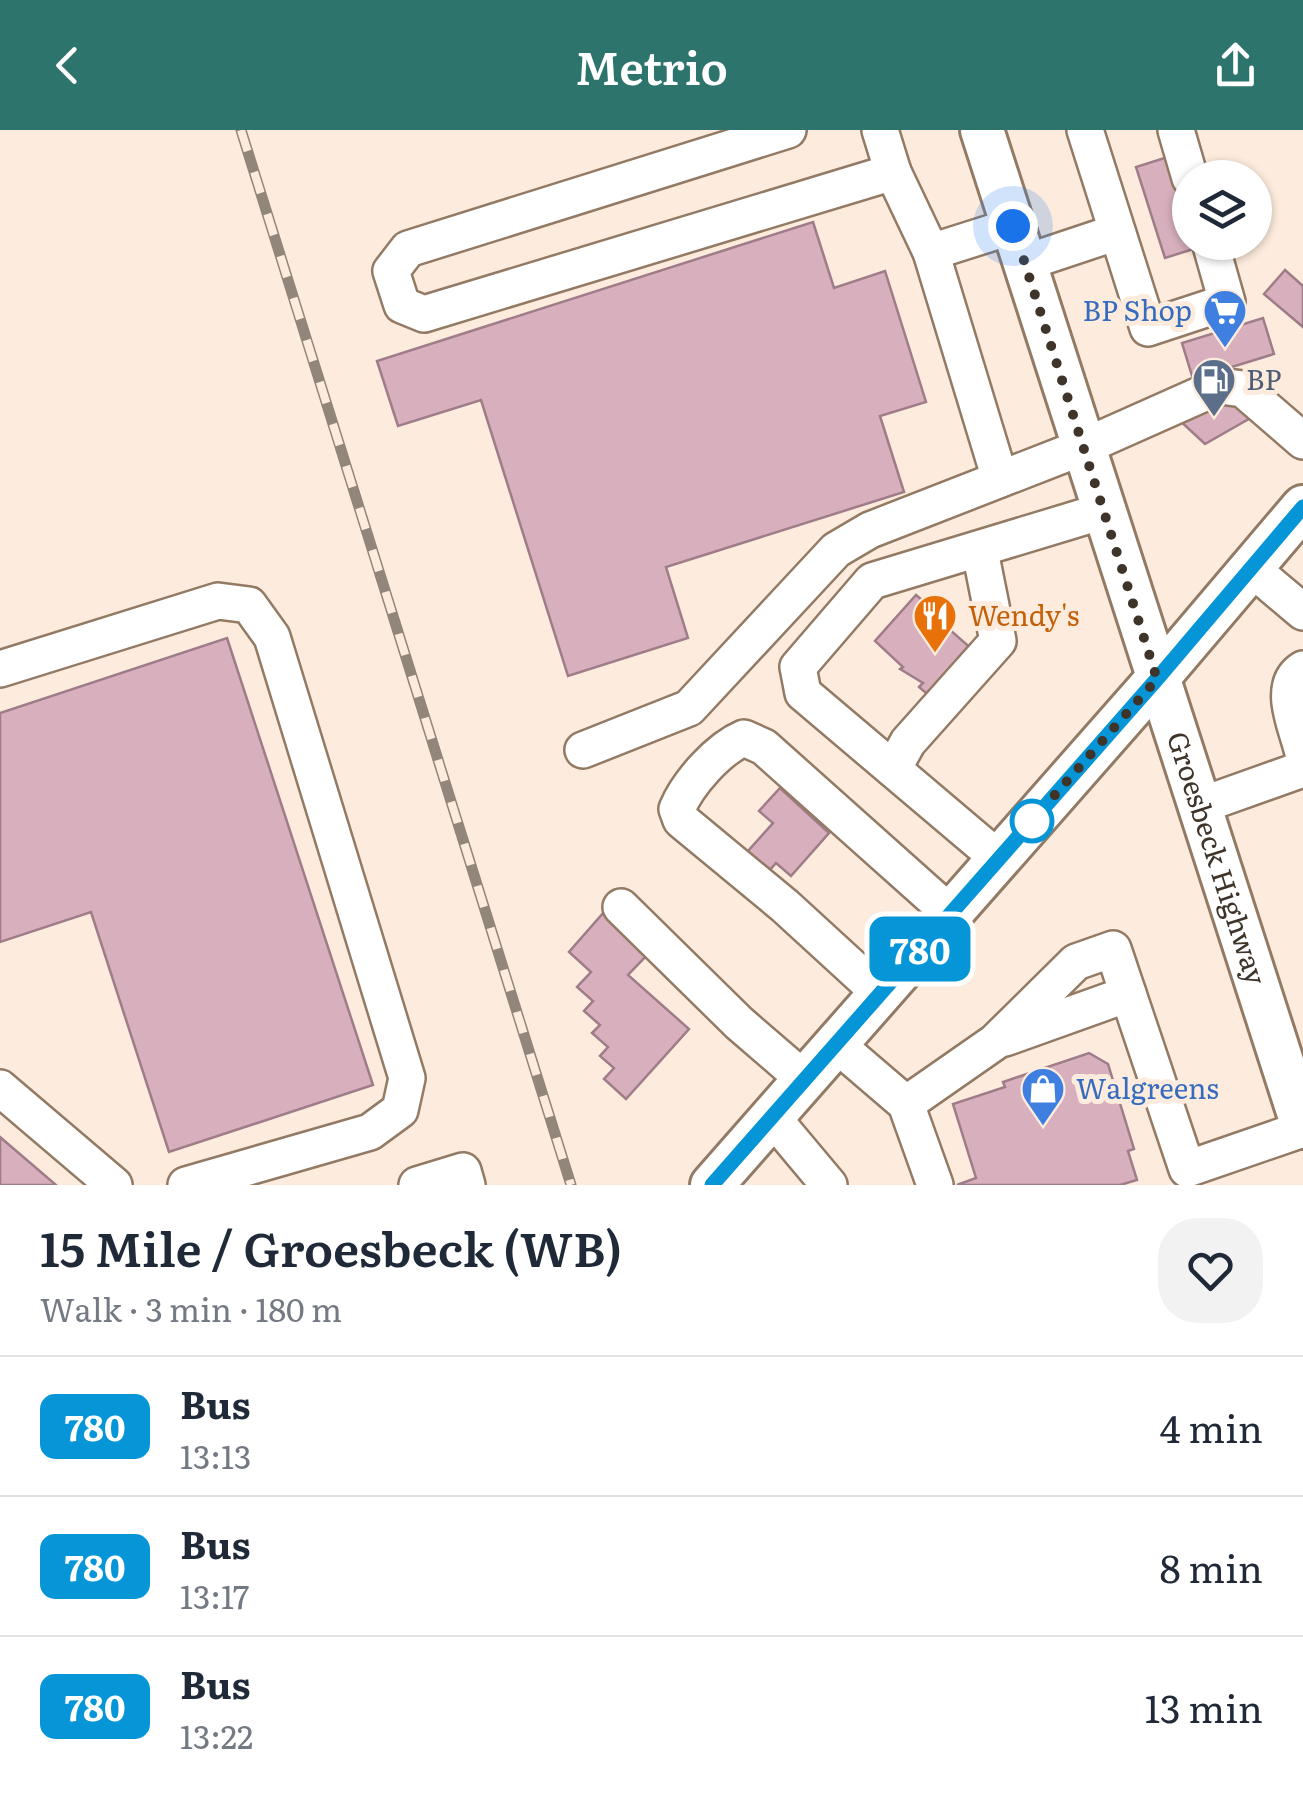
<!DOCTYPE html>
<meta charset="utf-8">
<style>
body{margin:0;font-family:Literata,serif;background:#f2f2f3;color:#1f2937;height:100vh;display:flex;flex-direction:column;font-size:38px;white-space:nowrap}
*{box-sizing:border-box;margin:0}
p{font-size:32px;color:#747a83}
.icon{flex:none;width:55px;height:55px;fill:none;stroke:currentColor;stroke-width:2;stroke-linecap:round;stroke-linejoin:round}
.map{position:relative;height:1055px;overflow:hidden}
.sheet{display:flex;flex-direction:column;background:#fff;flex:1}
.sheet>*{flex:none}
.badge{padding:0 20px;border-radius:15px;font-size:35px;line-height:65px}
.controls{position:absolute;left:1172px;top:30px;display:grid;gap:20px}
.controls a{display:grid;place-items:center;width:100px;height:100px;border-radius:50%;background:#fff;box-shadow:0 2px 8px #0004;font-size:50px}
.you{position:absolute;width:50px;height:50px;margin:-25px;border:8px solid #fff;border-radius:50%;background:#1a73e8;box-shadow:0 0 0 15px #1a73e833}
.map>.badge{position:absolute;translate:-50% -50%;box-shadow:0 0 0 5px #fff}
.round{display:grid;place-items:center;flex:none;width:105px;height:105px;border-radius:40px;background:#f2f2f3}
.summary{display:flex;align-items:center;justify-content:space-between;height:170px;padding:0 40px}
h1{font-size:48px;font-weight:600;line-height:75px}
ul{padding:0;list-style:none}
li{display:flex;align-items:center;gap:30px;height:140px;padding:0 40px;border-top:2px solid #e0e1e3}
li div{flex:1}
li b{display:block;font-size:38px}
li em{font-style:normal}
li .badge{min-width:110px;font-weight:700;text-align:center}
header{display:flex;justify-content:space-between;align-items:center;height:130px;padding:0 40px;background:#2d746c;color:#fff;font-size:45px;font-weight:600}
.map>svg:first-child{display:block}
.building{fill:#d8afbd;stroke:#9e7c88;stroke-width:2.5}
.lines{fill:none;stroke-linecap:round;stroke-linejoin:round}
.minor-casing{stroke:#937a64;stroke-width:40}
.major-casing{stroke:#937a64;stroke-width:48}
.minor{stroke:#fff;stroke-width:35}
.major{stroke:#fff;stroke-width:42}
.rail-casing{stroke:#928579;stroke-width:11}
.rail{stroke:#fdecdd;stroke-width:8;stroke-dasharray:22;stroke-linecap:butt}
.line-casing{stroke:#fff;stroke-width:22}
.line{stroke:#0696d7;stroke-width:15}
.walk{stroke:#3e342a;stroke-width:10;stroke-dasharray:0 18}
.stop-dot{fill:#fff;stroke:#0696d7;stroke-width:5}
.labels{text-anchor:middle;stroke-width:10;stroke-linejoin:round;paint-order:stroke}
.shop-label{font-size:28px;fill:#366cbe;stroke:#fdecdd;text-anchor:end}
.service-label{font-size:28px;fill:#4e5e75;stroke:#fdecdd;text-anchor:start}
.food-label{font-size:28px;fill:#c56008;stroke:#fdecdd;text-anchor:start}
.street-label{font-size:28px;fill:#3e342a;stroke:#fdecdd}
</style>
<header><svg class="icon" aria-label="back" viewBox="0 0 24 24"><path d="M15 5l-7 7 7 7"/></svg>Metrio<svg class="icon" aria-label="share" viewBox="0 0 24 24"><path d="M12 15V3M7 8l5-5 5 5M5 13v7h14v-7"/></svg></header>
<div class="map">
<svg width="1303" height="1055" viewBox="0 0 1303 1055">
<rect width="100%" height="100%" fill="#fdecdd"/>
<g class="building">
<polygon points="1177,24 1190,64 1190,112 1206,115 1165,128 1136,37"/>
<polygon points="813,92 834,158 885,141 926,272 880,286 904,362 666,437 688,508 568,546 481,270 398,296 377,231"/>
<polygon points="1285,140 1303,156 1303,197 1264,164"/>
<polygon points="1263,188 1274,224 1193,249 1182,213"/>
<polygon points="1226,260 1254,286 1205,314 1178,289"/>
<polygon points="916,465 928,475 925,478 973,520 934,563 930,560 926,563 919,557 923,553 900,539 903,537 875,511"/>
<polygon points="227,508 373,955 169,1022 91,782 0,812 0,583"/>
<polygon points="780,658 829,703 791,746 776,733 762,749 740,730 773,693 759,681"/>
<polygon points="604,782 649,823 628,845 689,899 626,969 604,949 614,938 600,926 608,917 592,903 600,895 584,881 593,871 577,857 591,842 569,822"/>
<polygon points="1089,923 1108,934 1134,1019 1128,1021 1137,1050 1120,1055 957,1055 976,1048 953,974 1005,957 1003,952"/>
<polygon points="0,1007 56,1055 0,1055"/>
</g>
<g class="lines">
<defs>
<g id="minor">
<polyline points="788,0 408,119 391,141 402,175 424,184 893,42"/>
<polyline points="880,0 893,42 931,122 1000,349"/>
<polyline points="1085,0 1148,198 1227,172 1210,112"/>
<polyline points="1176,0 1190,48"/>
<polyline points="931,122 1013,96"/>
<polyline points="1024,133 1117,102"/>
<polyline points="1251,438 1303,482"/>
<polyline points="0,539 218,471 249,475 272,507 407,948 400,980 370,1002 186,1055"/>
<path d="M1303,539C1276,556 1297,597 1303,623"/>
<polyline points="583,620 689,578 836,420 870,400 1083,317 1220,256 1243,259 1303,311"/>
<polyline points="893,639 908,612 998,511 980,421"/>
<polyline points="1199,676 1303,639"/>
<polyline points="999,729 803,563 798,537 872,451 1103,381"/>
<polyline points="621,777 739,893 805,950"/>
<path d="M881,864L785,776L681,690L677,679C688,653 718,619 744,608L764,617L951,784"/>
<polyline points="1005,908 1128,864"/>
<polyline points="836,914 906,974 935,1055"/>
<polyline points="0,958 114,1055"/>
<polyline points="906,974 995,912 1076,832 1113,819 1187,1039 1303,999"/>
<polyline points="772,987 829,1055"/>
<polyline points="417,1055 463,1041 467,1055"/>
</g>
<g id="major">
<path id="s1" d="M982,0L1303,997"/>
<polyline points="712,1055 1157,549 1303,377"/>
</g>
</defs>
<use href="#minor" class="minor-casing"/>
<use href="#major" class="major-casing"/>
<use href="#minor" class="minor"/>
<use href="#major" class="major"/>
<defs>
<polyline id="rail" points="241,0 571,1055"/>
</defs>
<use href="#rail" class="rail-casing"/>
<use href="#rail" class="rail"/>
</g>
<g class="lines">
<defs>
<polyline id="line" points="712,1055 1157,549 1303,377"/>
</defs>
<use href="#line" class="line-casing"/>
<use href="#line" class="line"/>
<polyline class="walk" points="1013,96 1157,549 1032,691"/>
</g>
<defs>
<symbol id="supermarket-pin" viewBox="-11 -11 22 30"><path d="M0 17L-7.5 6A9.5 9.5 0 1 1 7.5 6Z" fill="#3f7fe0" stroke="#fdecdd"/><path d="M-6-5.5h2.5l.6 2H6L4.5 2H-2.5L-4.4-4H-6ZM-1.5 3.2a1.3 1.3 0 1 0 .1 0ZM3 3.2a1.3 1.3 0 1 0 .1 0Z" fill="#fff"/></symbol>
<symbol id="fuel-pin" viewBox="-11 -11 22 30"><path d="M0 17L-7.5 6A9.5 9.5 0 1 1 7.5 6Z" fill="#5c6f8a" stroke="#fdecdd"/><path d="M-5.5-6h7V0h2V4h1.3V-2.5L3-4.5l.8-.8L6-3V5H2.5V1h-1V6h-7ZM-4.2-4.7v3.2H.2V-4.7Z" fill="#fff"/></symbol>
<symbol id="restaurant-pin" viewBox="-11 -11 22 30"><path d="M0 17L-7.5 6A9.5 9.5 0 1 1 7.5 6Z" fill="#e8710a" stroke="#fdecdd"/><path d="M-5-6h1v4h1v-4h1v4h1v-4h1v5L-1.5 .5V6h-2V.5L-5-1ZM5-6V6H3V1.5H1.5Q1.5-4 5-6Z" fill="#fff"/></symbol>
<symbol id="shop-pin" viewBox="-11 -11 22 30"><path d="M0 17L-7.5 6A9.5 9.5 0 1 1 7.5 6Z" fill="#3f7fe0" stroke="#fdecdd"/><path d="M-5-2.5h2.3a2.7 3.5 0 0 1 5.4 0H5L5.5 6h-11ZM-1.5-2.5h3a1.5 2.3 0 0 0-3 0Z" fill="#fff"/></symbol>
</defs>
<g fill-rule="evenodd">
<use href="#supermarket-pin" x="1200" y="156" width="50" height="68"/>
<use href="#fuel-pin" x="1189" y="225" width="50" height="68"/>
<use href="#restaurant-pin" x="910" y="461" width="50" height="68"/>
<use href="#shop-pin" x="1018" y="934" width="50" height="68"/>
</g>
<circle class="stop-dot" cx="1032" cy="691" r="20"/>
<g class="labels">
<g class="shop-label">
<text x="1192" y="191">BP Shop</text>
<text x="1076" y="969" text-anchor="start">Walgreens</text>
</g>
<g class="service-label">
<text x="1246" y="260">BP</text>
</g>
<g class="food-label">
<text x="968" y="496">Wendy's</text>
</g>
<g class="street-label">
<text dy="10" stroke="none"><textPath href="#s1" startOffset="765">Groesbeck Highway</textPath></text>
</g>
</g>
</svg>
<div class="controls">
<a><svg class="icon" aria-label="layers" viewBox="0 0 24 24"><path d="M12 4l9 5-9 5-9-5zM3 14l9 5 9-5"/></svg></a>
</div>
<div class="you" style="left:1013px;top:96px"></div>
<b class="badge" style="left:920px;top:819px;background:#0696d7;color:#fff">780</b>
</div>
<section class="sheet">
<div class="summary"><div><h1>15 Mile / Groesbeck (WB)</h1><p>Walk · 3 min · 180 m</p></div><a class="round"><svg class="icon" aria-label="heart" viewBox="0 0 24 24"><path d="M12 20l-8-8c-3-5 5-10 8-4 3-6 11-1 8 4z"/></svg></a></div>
<ul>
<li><span class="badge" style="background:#0696d7;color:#fff">780</span><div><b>Bus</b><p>13:13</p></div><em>4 min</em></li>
<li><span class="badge" style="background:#0696d7;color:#fff">780</span><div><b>Bus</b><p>13:17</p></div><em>8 min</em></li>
<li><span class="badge" style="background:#0696d7;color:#fff">780</span><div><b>Bus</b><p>13:22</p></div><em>13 min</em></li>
</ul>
</section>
